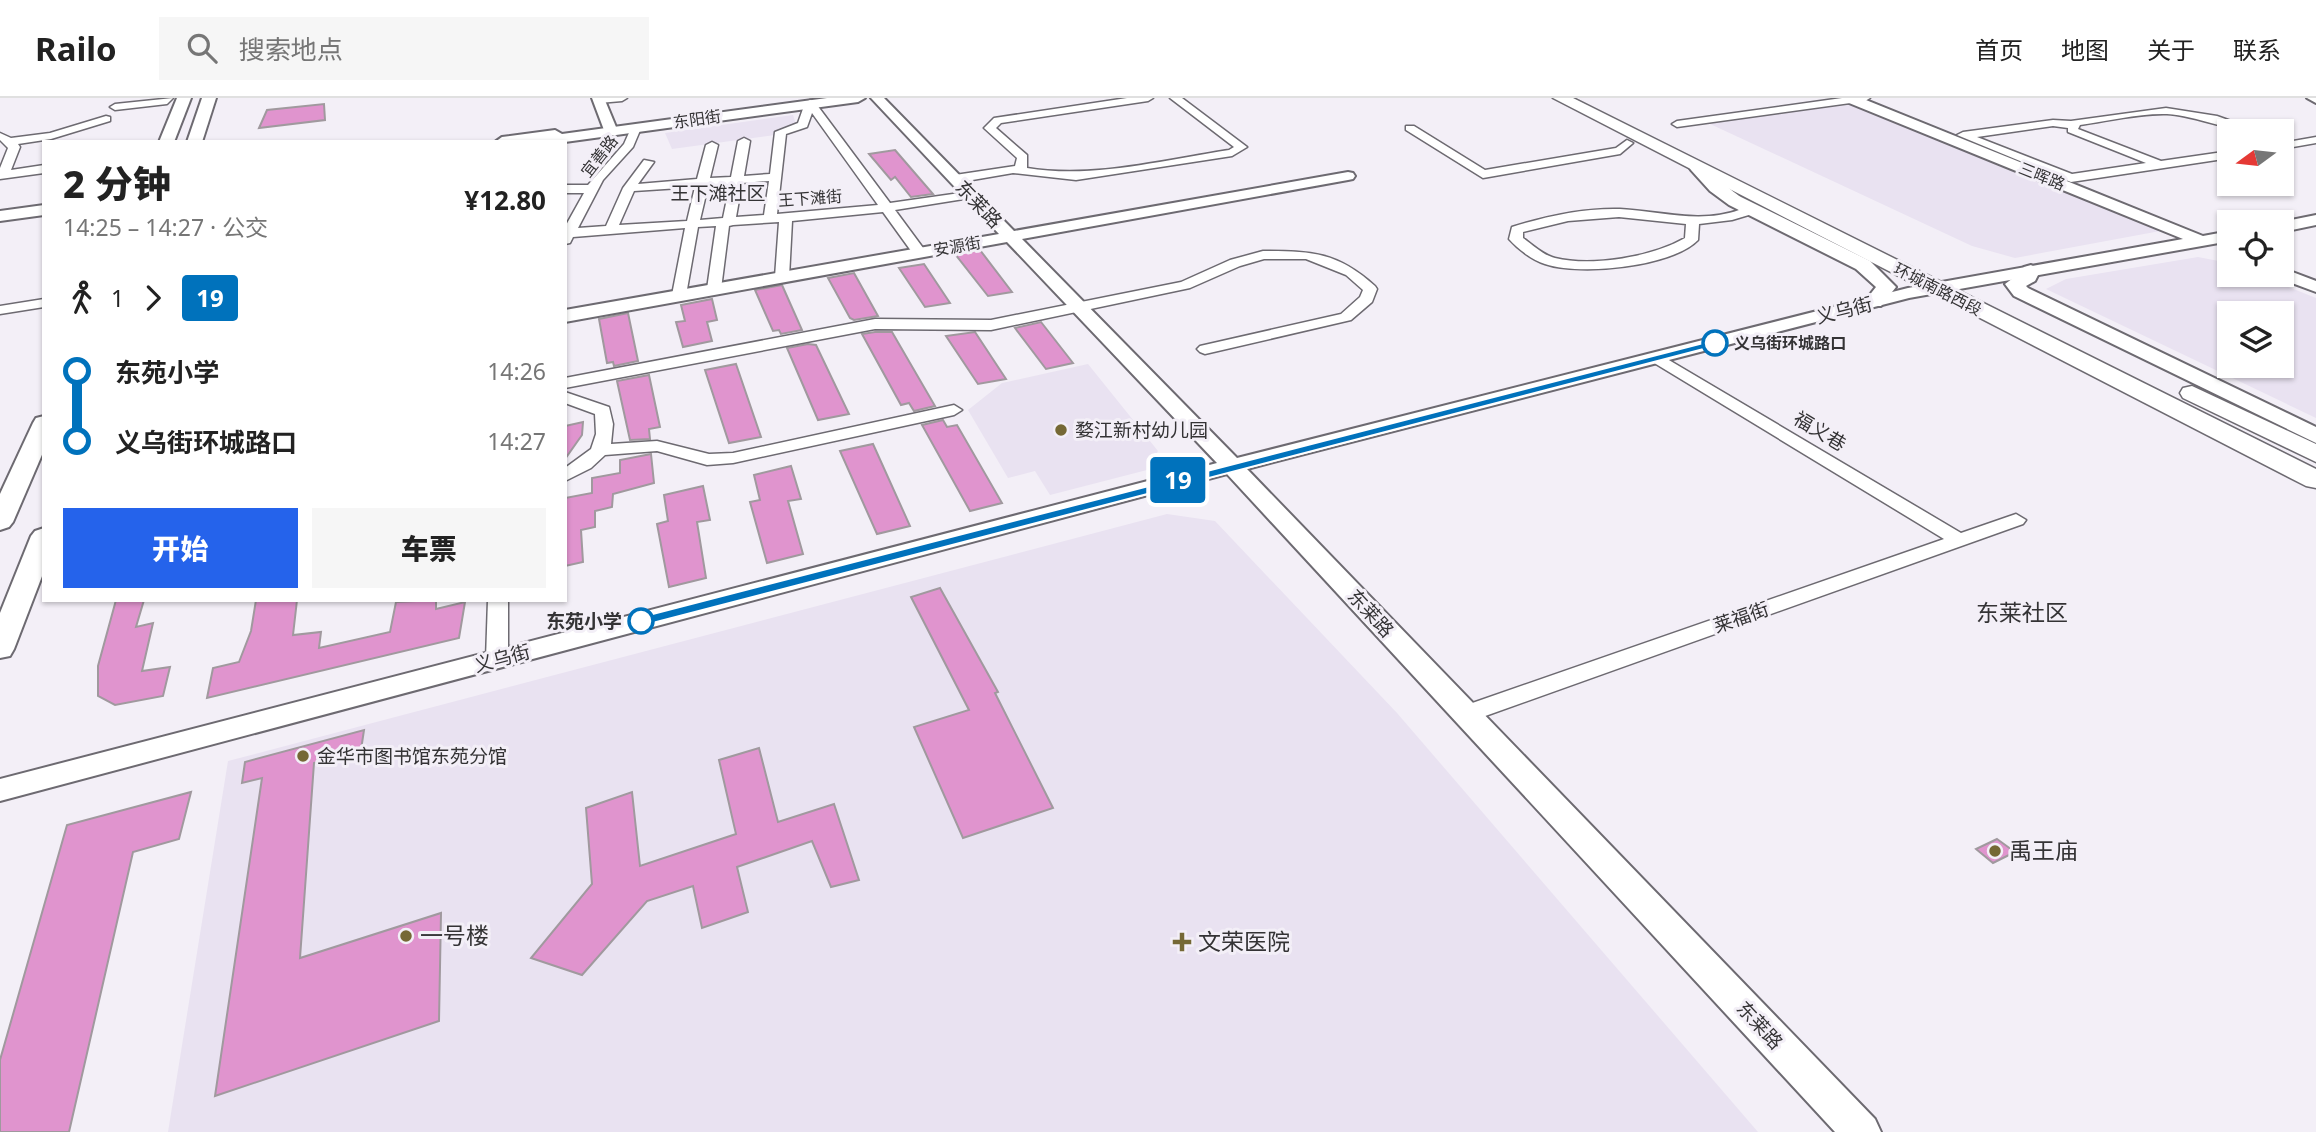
<!DOCTYPE html>
<html lang="zh">
<meta charset="utf-8">
<style>
body{margin:0;font-family:"Noto Sans","Noto Sans SC",sans-serif;background:#f6f6f6;color:#222;height:100vh;display:flex;flex-direction:column;font-size:26px;white-space:nowrap}
*{box-sizing:border-box;margin:0}
p{font-size:23px;color:#767676}
.icon{flex:none;width:38px;height:38px;fill:none;stroke:currentColor;stroke-width:2;stroke-linecap:round;stroke-linejoin:round}
.map{position:relative;flex:1;overflow:hidden}
.side{position:absolute;left:42px;top:42px;width:525px;height:462px;display:flex;flex-direction:column;background:#fff;border-radius:0px;box-shadow:0 2px 5px #0004}
.side>*{flex:none}
.badge{padding:0 14px;border-radius:5px;font-size:24px;line-height:46px}
.needle{width:46px;rotate:255deg}
.fabs{position:absolute;left:2217px;top:21px;display:grid;gap:14px}
.fabs a{display:grid;place-items:center;width:77px;height:77px;border-radius:0px;background:#fff;box-shadow:0 2px 5px #0004;font-size:35px}
.map>.badge{position:absolute;translate:-50% -50%;box-shadow:0 0 0 4px #fff}
.legs{display:flex;align-items:center;gap:10px;height:77px;padding:0 21px;font-size:23px}
.legs p{margin-inline-start:auto}
.headline{display:flex;align-items:center;justify-content:space-between;height:119px;padding:0 21px}
h1{font-size:38px;font-weight:800;line-height:52px}
.button{display:flex;gap:14px;margin-top:auto;padding:14px 21px}
.button a{flex:1;height:80px;border-radius:0px;background:#2563eb;color:#fff;font-size:28px;font-weight:800;line-height:80px;text-align:center}
.button a+a{background:#f6f6f6;color:#222}
ul{padding:0 21px;list-style:none}
li{display:flex;align-items:center;gap:24px;height:70px;font-size:26px}
li i{display:grid;place-items:center;width:10px;height:100%;margin:0 9px;background:currentColor}
li i::after{content:'';width:18px;height:18px;margin:-9px;border:5px solid;border-radius:50%;background:#fff}
li p{margin-inline-start:auto}
li:first-child i{background:linear-gradient(#0000 50%,currentColor 0)}
li:last-child i{background:linear-gradient(currentColor 50%,#0000 0)}
header{display:flex;align-items:center;gap:42px;box-sizing:border-box;height:98px;padding:0 35px;background:#fff;border-bottom:2px solid #e0e0e0}
header strong{font-size:33px}
nav{display:flex;gap:38px;margin-inline-start:auto;font-size:24px}
.search{width:490px;height:63px;background:#f6f6f6;display:flex;align-items:center;gap:18px;box-sizing:border-box;padding:0 24px;border-radius:0px;color:#767676;font-size:26px}
.map>svg:first-child{display:block}
.built{fill:#e9e2f1;fill-rule:evenodd}
.building{fill:#e094ce;stroke:#a0999e;stroke-width:2}
.lines{fill:none;stroke-linecap:round;stroke-linejoin:round}
.minor-casing{stroke:#6d6a71;stroke-width:3}
.tertiary-casing{stroke:#6d6a71;stroke-width:4}
.secondary-casing{stroke:#6d6a71;stroke-width:4}
.primary-casing{stroke:#6d6a71;stroke-width:3}
.minor{fill:#fff;fill-rule:evenodd}
.tertiary{fill:#fff;fill-rule:evenodd}
.secondary{fill:#fff;fill-rule:evenodd}
.primary{fill:#fff;fill-rule:evenodd}
.line-1{fill:#0072bc;stroke:#fff;stroke-width:2}
.stop-1-dot{fill:#fff;stroke:#0072bc;stroke-width:3.5}
.poi-dot{fill:#756835;stroke:#f3eff7;stroke-width:2.5}
.labels{text-anchor:middle;stroke-width:6;stroke-linejoin:round;paint-order:stroke}
.far-street-label{font-size:16px;fill:#343335;stroke:#f3eff7}
.far-stop-label{font-size:16px;font-weight:bold;fill:#343335;stroke:#f3eff7;text-anchor:start}
.far-quarter-label{font-size:19px;fill:#343335;stroke:#f3eff7}
.street-label{font-size:19px;fill:#343335;stroke:#f3eff7}
.poi-label{font-size:19px;fill:#343335;stroke:#f3eff7;text-anchor:start}
.stop-label{font-size:19px;font-weight:bold;fill:#343335;stroke:#f3eff7;text-anchor:end}
.quarter-label{font-size:23px;fill:#343335;stroke:#f3eff7}
.near-poi-label{font-size:23px;fill:#343335;stroke:#f3eff7;text-anchor:start}
</style>
<header>
<strong>Railo</strong>
<div class="search"><svg class="icon" aria-label="search" viewBox="0 0 24 24"><circle cx="10" cy="10" r="6"/><path d="M15 15l6 6"/></svg>搜索地点</div>
<nav><a>首页</a><a>地图</a><a>关于</a><a>联系</a></nav>
</header>
<div class="map">
<svg width="2316" height="1034" viewBox="0 0 2316 1034">
<rect width="100%" height="100%" fill="#f3eff7"/>
<g class="built">
<polygon points="1856,6 2171,131 2015,160 1972,148 1708,25"/>
<polygon points="793,17 796,26 775,37 672,51 665,35"/>
<path d="M2198,159L2229,165L2230,177H2259L2316,200V320L2046,191L2066,181ZM2282,215V268H2230V215Z"/>
<polygon points="1088,266 1158,353 1147,372 1050,397 1035,373 1008,380 968,312 1002,285"/>
<polygon points="1167,416 1215,423 1397,615 1758,1034 168,1034 228,663"/>
</g>
<g class="building">
<polygon points="324,6 325,22 259,30 267,12"/>
<polygon points="895,52 933,96 911,99 895,79 891,82 869,56"/>
<polygon points="980,152 1012,194 988,198 955,156"/>
<polygon points="924,166 950,205 925,209 899,170"/>
<polygon points="854,175 878,218 854,222 850,220 828,180"/>
<polygon points="782,187 802,232 781,236 779,232 773,233 755,192"/>
<polygon points="712,201 717,222 707,224 712,243 683,249 676,224 685,223 681,207"/>
<polygon points="628,215 638,263 614,268 613,264 607,265 599,221"/>
<polygon points="1041,224 1073,265 1046,271 1015,230"/>
<polygon points="875,234 892,234 935,308 914,313 909,305 901,307 862,236"/>
<polygon points="975,234 1006,281 978,286 946,238"/>
<polygon points="808,246 816,247 849,316 818,322 787,250"/>
<polygon points="736,266 761,339 729,345 705,272"/>
<polygon points="649,277 660,329 649,331 650,341 630,342 617,283"/>
<polygon points="943,322 947,329 957,327 1002,405 970,413 922,327"/>
<polygon points="583,324 582,337 565,361 565,328"/>
<polygon points="873,346 910,428 877,436 840,353"/>
<polygon points="651,356 654,385 613,396 612,409 595,413 595,429 581,432 583,464 565,468 565,400 592,395 592,380 620,375 620,362"/>
<polygon points="791,368 801,401 788,403 803,456 767,465 750,404 760,402 754,377"/>
<polygon points="703,388 710,422 697,424 706,480 669,489 657,426 668,423 664,397"/>
<polygon points="940,490 998,594 995,595 1053,710 963,740 914,629 969,612 911,499"/>
<polygon points="116,502 144,502 136,529 153,525 142,573 170,569 163,598 115,607 98,598 98,568"/>
<polygon points="256,502 297,502 293,537 321,534 319,550 390,534 396,504 436,502 436,511 465,504 459,540 207,600 213,570 239,564 251,533"/>
<polygon points="364,632 361,652 314,665 300,860 441,815 439,923 215,998 262,680 242,685 245,664"/>
<polygon points="759,650 778,724 834,706 859,782 831,789 812,743 737,769 748,814 702,830 693,788 647,803 582,877 531,860 592,786 586,710 632,694 640,768 736,736 719,662"/>
<polygon points="191,694 179,741 133,754 69,1034 0,1034 0,962 67,727"/>
<polygon points="1997,741 2015,754 1993,765 1976,751"/>
</g>
<g class="lines">
<defs>
<g id="minor">
<polygon points="173,0 167,6 115,12 110,9 115,6"/>
<polygon points="595,0 627,0 622,3 599,5 595,4"/>
<path d="M1127,0H1153L1148,3L1001,25L996,30L1027,57V70C1093,81 1163,62 1229,52L1234,49L1170,0H1182L1247,49L1232,58L1076,82L1013,75L955,85L949,81L955,77L1015,68L1017,60L984,30L994,20Z"/>
<polygon points="1842,0 1870,0 1865,3 1677,29 1672,26 1677,23"/>
<path d="M810,2L814,3L890,105L974,93V99L970,100L895,112L926,154L924,157H914L883,114L792,123L789,179L782,183L775,179L779,124L733,127L729,128L721,191L714,195L707,191L716,128L698,129L686,197L679,201L672,197L685,130L573,139L570,145L565,146V129L584,95H565V87H588L624,46L632,28L641,30L633,49L603,82L578,130L606,128L623,90L644,62L654,64L638,86L697,81L706,47L712,44L718,47L710,80L731,79L738,43L744,40L750,43L744,78L770,76L775,34L798,25L805,5ZM812,15L878,107L777,116L786,36L807,29ZM769,83L764,117L736,119L742,85ZM730,86L723,120L700,122L708,88ZM695,89L687,123L619,127L634,93Z"/>
<path d="M2166,10L2217,18L2259,33C2229,34 2198,18 2167,16C2140,15 2108,23 2080,27L2078,31L2161,63L2230,53V60L2071,84L1957,37L1963,34L2053,22L2071,23ZM2053,28L2068,30V34L2146,65L2072,76L1977,39Z"/>
<polygon points="106,18 110,19 110,23 51,41 18,46 20,49 11,72 44,67 44,75 0,81 0,70 8,50 0,42 0,35 11,40 50,35"/>
<polygon points="1406,28 1414,28 1485,72 1616,50 1627,42 1633,45 1620,56 1483,80 1406,32"/>
<polygon points="2316,39 2316,45 2282,51 2282,45"/>
<path d="M1740,102L1752,110V116L1732,122L1699,126L1698,142C1672,169 1580,178 1545,166C1532,162 1518,151 1509,141L1512,129C1547,118 1583,110 1620,111C1660,113 1700,126 1739,112L1734,106ZM1619,119L1686,126L1685,140C1652,159 1592,169 1555,160C1543,157 1533,147 1523,140V134L1568,123Z"/>
<path d="M1263,153C1312,153 1337,154 1375,188L1377,191L1372,204L1351,222L1205,256L1200,254L1197,251L1200,248L1341,216L1360,199L1363,192L1346,177L1306,161H1264L1240,168L1190,190L991,232L875,231L565,290V280L875,221L991,222L1181,184L1230,162Z"/>
<polygon points="44,201 44,209 0,216 0,208"/>
<polygon points="1657,255 1961,435 2016,416 2026,422 2023,426 1474,622 1466,624 1458,622 1454,616 1458,610 1944,441 1651,263 1649,260 1651,257"/>
<polygon points="565,294 609,309 613,326 611,346 657,343 709,356 733,355 954,307 962,312 954,317 733,365 707,367 657,353 605,357 591,370 565,383 565,370 591,351 596,336 595,316 565,305"/>
<polygon points="488,502 508,502 508,561 505,566 497,568 489,566 486,561"/>
</g>
<g id="tertiary">
<polygon points="592,0 604,0 616,29 614,32 604,32"/>
<polygon points="871,0 884,0 1014,133 1348,74 1353,75 1355,78 1353,81 1348,82 1022,141 1237,360 1908,190 2183,141 1849,5 1849,0 1861,0 2203,138 2230,133 2230,143 1909,200 1247,371 1875,1021 1881,1034 1835,1034 1227,376 0,703 0,681 1217,365 1007,144 565,224 565,212 999,136"/>
<polygon points="2307,0 2316,0 2316,5"/>
<polygon points="2316,117 2316,127 2282,134 2281,124"/>
<polygon points="2282,170 2316,183 2316,194 2276,179 2274,177 2282,177"/>
</g>
<g id="secondary">
<polygon points="177,0 191,0 174,44 159,44"/>
<polygon points="202,0 216,0 202,44 187,44"/>
<polygon points="827,0 865,0 858,4 565,44 495,44 502,39 555,32 562,36"/>
<path d="M1697,64C1705,67 1729,92 1741,99L1870,163L1896,189L1881,208H1867L1864,204L1876,189L1856,171L1729,107L1710,93L1691,72L1689,69Z"/>
<polygon points="44,107 44,117 0,123 0,113"/>
<polygon points="2031,167 2040,173 2035,183 2026,188 2028,190 2316,329 2316,345 2014,198 2005,186 2020,175 2024,169"/>
<polygon points="44,318 44,352 13,424 9,429 0,432 0,396 33,325 36,320"/>
<polygon points="44,430 44,473 14,551 10,558 0,560 0,515 31,438 35,433"/>
</g>
<g id="primary">
<polygon points="1553,0 1573,0 2316,371 2316,390 2306,388"/>
<polygon points="2192,288 2316,346 2316,364 2183,300 2180,295 2183,290"/>
</g>
</defs>
<use href="#minor" class="minor-casing"/>
<use href="#tertiary" class="tertiary-casing"/>
<use href="#secondary" class="secondary-casing"/>
<use href="#primary" class="primary-casing"/>
<use href="#minor" class="minor"/>
<use href="#tertiary" class="tertiary"/>
<use href="#secondary" class="secondary"/>
<use href="#primary" class="primary"/>
</g>
<polygon class="line-1" points="1715,242 1720,245 1719,247 641,528 634,523 641,519"/>
<g class="stop-1-dot">
<circle cx="1715" cy="245" r="12"/>
<circle cx="641" cy="523" r="12"/>
</g>
<g class="poi-dot">
<circle cx="1061" cy="332" r="7"/>
<circle cx="303" cy="658" r="7"/>
<circle cx="1995" cy="753" r="7"/>
<circle cx="406" cy="838" r="7"/>
<path d="M1178.5 833.5h7v7h7v7h-7v7h-7v-7h-7v-7h7z"/>
</g>
<g class="labels">
<g class="far-street-label">
<text transform="translate(697 21) rotate(-8)" y="6">东阳街</text>
<text transform="translate(599 58) rotate(-52)" y="6">宜善路</text>
<text transform="translate(2042 78) rotate(22)" y="6">三晖路</text>
<text transform="translate(810 100) rotate(-4)" y="6">王下滩街</text>
<text transform="translate(957 148) rotate(-10)" y="6">安源街</text>
<text transform="translate(1938 191) rotate(27)" y="6">环城南路西段</text>
</g>
<g class="far-stop-label">
<text x="1734" y="251">义乌街环城路口</text>
</g>
<g class="far-quarter-label">
<text x="718" y="102">王下滩社区</text>
</g>
<g class="street-label">
<text transform="translate(979 106) rotate(46)" y="7">东莱路</text>
<text transform="translate(1844 212) rotate(-14)" y="7">义乌街</text>
<text transform="translate(1820 333) rotate(31)" y="7">福义巷</text>
<text transform="translate(1371 515) rotate(47)" y="7">东莱路</text>
<text transform="translate(1741 519) rotate(-19)" y="7">莱福街</text>
<text transform="translate(502 560) rotate(-15)" y="7">义乌街</text>
<text transform="translate(1760 927) rotate(47)" y="7">东莱路</text>
</g>
<g class="poi-label">
<text x="1075" y="339">婺江新村幼儿园</text>
<text x="317" y="665">金华市图书馆东苑分馆</text>
</g>
<g class="stop-label">
<text x="622" y="530">东苑小学</text>
</g>
<g class="quarter-label">
<text x="2022" y="523">东莱社区</text>
</g>
<g class="near-poi-label">
<text x="2009" y="761">禹王庙</text>
<text x="420" y="846">一号楼</text>
<text x="1198" y="852">文荣医院</text>
</g>
</g>
</svg>
<div class="fabs">
<a><svg class="needle" viewBox="-14 -14 28 28"><path d="M0-13l5 13h-10z" fill="#e53935"/><path d="M0 13l5-13h-10z" fill="#767676"/></svg></a>
<a><svg class="icon" aria-label="locate" viewBox="0 0 24 24"><circle cx="12" cy="12" r="6"/><path d="M12 2v4M12 18v4M2 12h4M18 12h4"/></svg></a>
<a><svg class="icon" aria-label="layers" viewBox="0 0 24 24"><path d="M12 4l9 5-9 5-9-5zM3 14l9 5 9-5"/></svg></a>
</div>
<b class="badge" style="left:1178px;top:382px;background:#0072bc;color:#fff">19</b>
<section class="side">
<div class="headline"><div><h1>2 分钟</h1><p>14:25 – 14:27 · 公交</p></div><b>¥12.80</b></div>
<div class="legs"><svg class="icon" aria-label="walk" viewBox="0 0 24 24"><circle cx="13" cy="4" r="2"/><path d="M13 8l-2 6 4 7M11 14l-3 7M7 12l3-4h3l4 4"/></svg>1<svg class="icon" aria-label="forward" viewBox="0 0 24 24"><path d="M9 5l7 7-7 7"/></svg><b class="badge" style="background:#0072bc;color:#fff">19</b></div>
<ul>
<li><i style="color:#0072bc"></i><b>东苑小学</b><p>14:26</p></li>
<li><i style="color:#0072bc"></i><b>义乌街环城路口</b><p>14:27</p></li>
</ul>
<div class="button"><a>开始</a><a>车票</a></div>
</section>
</div>
